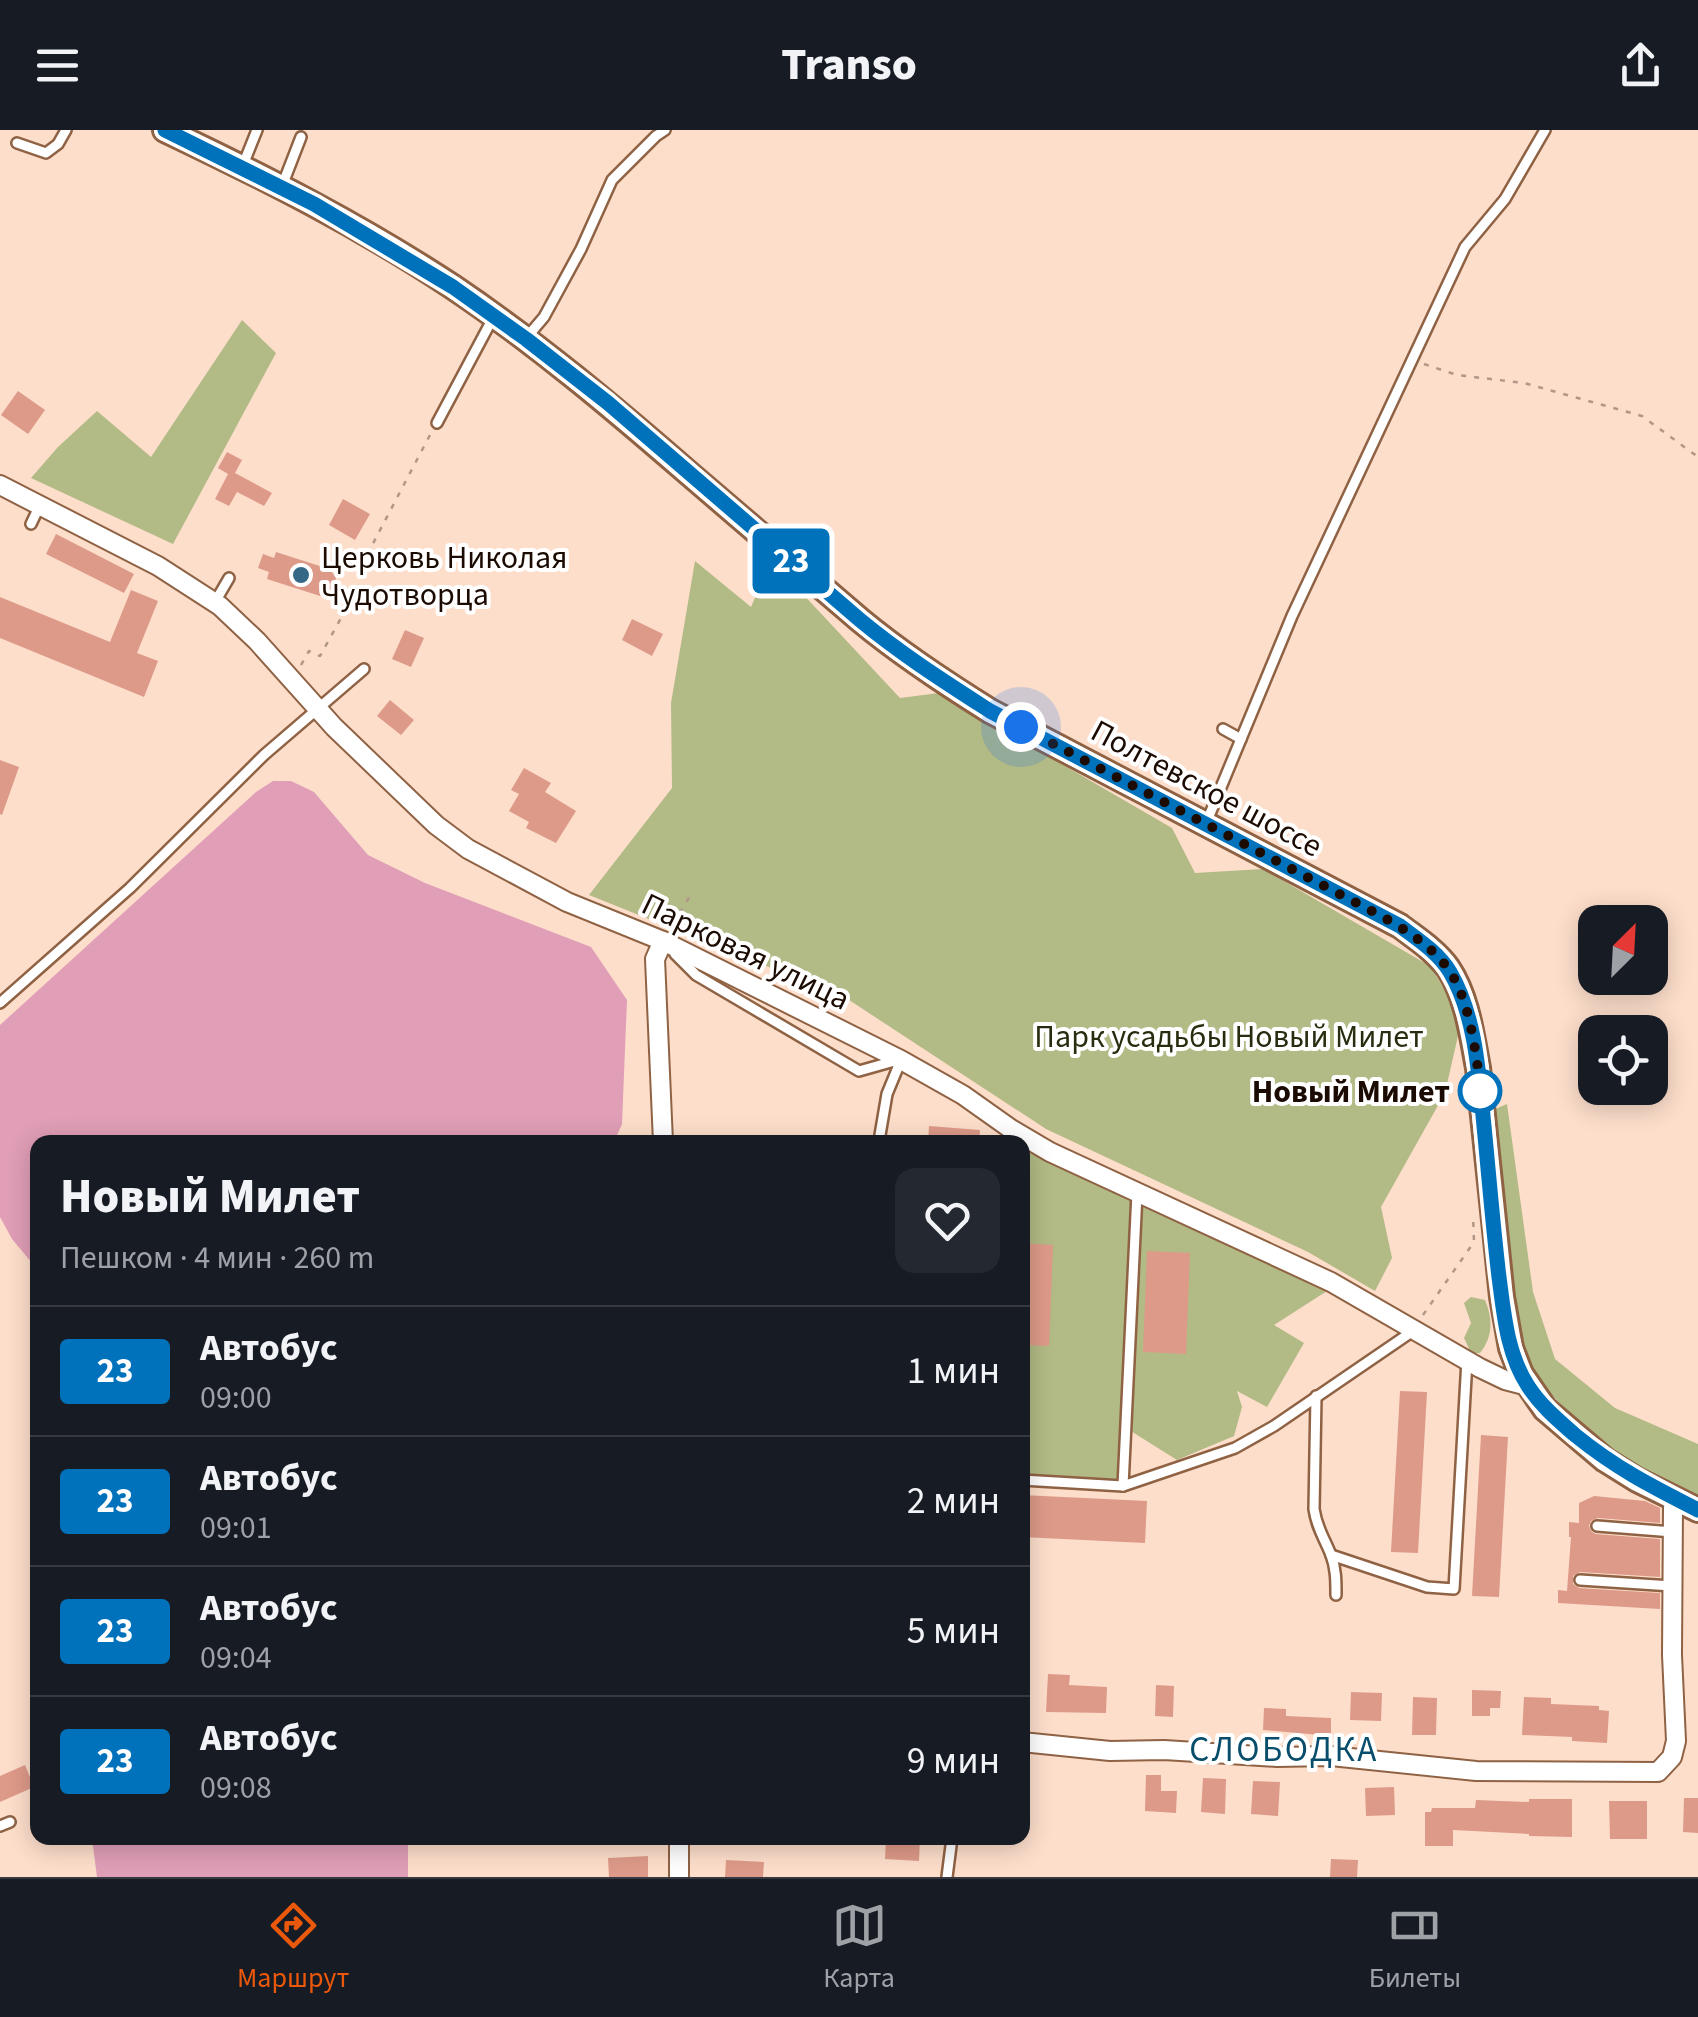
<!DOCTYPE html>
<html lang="ru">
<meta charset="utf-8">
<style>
body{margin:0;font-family:"Source Sans 3",sans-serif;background:#242831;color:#f1f3f6;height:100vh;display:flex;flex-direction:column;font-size:38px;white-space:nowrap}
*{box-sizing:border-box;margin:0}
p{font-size:32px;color:#9ea1a6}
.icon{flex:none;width:55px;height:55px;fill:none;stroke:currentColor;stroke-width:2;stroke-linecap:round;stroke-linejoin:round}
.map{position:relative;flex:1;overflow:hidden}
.sheet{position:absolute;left:30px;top:1005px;width:1000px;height:710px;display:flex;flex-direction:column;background:#171b24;border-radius:20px;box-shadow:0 5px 25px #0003}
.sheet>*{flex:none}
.badge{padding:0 20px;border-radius:8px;font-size:35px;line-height:65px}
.needle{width:65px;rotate:24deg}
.fabs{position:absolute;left:1578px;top:775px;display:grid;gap:20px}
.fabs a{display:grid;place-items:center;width:90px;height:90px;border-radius:20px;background:#171b24;box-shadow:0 5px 25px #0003;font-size:50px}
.you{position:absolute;width:50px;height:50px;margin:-25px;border:8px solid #fff;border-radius:50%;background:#1a73e8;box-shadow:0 0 0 15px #1a73e833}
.map>.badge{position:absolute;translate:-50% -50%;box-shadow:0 0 0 5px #fff}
.round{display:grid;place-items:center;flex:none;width:105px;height:105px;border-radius:20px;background:#242831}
.head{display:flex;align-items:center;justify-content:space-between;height:170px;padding:0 30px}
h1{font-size:48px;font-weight:800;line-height:75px}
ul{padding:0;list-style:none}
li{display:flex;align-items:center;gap:30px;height:130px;padding:0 30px;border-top:2px solid #363941}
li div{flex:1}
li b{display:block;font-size:38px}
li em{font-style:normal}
li .badge{min-width:110px;font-weight:700;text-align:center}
header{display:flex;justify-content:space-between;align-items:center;height:130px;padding:0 30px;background:#171b24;font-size:45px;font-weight:800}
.tabs{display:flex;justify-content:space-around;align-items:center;height:140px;border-top:2px solid #363941;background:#171b24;font-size:28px;color:#9ea1a6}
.tabs a{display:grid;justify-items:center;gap:5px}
.tabs .current{color:#ea580c}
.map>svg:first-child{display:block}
.green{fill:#b2ba85}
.water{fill:#e09eb7}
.building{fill:#de9a89}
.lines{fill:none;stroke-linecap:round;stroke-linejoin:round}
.service-casing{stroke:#8f6244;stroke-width:14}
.minor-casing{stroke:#8f6244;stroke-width:22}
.tertiary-casing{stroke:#8f6244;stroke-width:28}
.path{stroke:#b19787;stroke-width:2.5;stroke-dasharray:5 8;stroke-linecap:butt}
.service{stroke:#fff;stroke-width:9}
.minor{stroke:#fff;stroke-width:18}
.tertiary{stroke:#fff;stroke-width:22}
.line-casing{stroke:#fff;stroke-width:22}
.line{stroke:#0072bc;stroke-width:15}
.walk{stroke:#1b0b02;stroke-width:10;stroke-dasharray:0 18}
.poi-dot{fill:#346885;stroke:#fff;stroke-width:4}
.stop-dot{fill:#fff;stroke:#0072bc;stroke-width:5}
.labels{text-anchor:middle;stroke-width:8;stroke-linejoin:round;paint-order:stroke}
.poi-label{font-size:32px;fill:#1b0b02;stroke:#fff;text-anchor:start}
.street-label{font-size:32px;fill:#1b0b02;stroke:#fff}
.park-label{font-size:32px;fill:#292d10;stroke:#fff}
.stop-label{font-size:32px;font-weight:bold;fill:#1b0b02;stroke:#fff;text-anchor:end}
.neighbourhood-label{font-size:35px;letter-spacing:2.5px;fill:#084d6b;stroke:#fff}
</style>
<header><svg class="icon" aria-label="menu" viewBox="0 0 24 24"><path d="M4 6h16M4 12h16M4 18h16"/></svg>Transo<svg class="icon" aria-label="share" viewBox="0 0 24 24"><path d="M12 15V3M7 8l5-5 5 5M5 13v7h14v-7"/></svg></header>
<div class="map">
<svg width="1698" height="1747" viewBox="0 0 1698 1747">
<rect width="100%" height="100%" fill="#fddecb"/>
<g class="green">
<polygon points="242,190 276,223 173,414 31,348 58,317 97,281 151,327"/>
<polygon points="771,430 900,568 939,563 1172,698 1195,743 1263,739 1430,836 1462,888 1445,963 1381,1077 1392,1128 1375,1161 1308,1122 1046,999 846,868 589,765 672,658 671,573 695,431 751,477"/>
<polygon points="1507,974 1533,1162 1555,1229 1615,1278 1698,1314 1698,1369 1633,1335 1589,1303 1536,1249 1517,1202 1493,980"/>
<polygon points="1030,1019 1128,1070 1327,1161 1274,1195 1304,1213 1267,1277 1237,1261 1242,1277 1234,1306 1177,1330 1126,1298 1123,1356 1023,1350 1022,1023"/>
<path d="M1471,1167L1485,1170C1493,1189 1493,1207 1480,1223H1471L1464,1208L1471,1193L1464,1173Z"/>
</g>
<g class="water">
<polygon points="273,651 291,651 314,662 368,725 425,753 591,817 627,870 622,994 614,1012 38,1012 37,1139 12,1109 0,1087 0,895 256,662"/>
<polygon points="92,1708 408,1708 408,1747 97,1747"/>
</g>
<g class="building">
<polygon points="18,261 45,280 28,304 1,285"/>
<polygon points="227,322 242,330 235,343 272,363 264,376 237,362 229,376 215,369 228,344 218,338"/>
<polygon points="343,369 370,384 355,410 329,395"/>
<polygon points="56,404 134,444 124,463 46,424"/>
<polygon points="276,422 329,439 336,447 334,459 320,466 267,449 269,442 258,438 263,424 274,428"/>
<polygon points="131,460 158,471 137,523 158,531 144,567 0,508 0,467 110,512"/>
<polygon points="632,489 663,504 652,526 622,510"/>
<polygon points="405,500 424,508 411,537 392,529"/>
<polygon points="390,570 414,590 401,605 377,586"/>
<polygon points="0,630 19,637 2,685 0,684"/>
<polygon points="524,638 551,653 545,662 576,681 556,713 526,698 529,692 509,681 519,664 511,660"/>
<polygon points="929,996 980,1000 979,1012 928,1012"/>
<polygon points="1022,1113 1053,1115 1049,1216 1022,1215"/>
<polygon points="1147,1121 1190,1123 1186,1224 1143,1222"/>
<polygon points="1400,1261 1427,1262 1418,1423 1391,1422"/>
<polygon points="1481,1305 1508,1307 1499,1467 1472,1466"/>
<polygon points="1022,1365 1147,1371 1145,1413 1022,1407"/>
<polygon points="1594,1366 1645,1371 1660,1378 1660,1393 1598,1388 1591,1391 1589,1396 1592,1402 1596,1404 1660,1409 1660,1447 1580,1442 1573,1446 1573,1454 1579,1458 1660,1463 1660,1479 1558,1473 1558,1460 1567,1461 1571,1407 1569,1407 1569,1392 1579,1393 1579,1373"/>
<polygon points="1048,1544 1070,1545 1069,1555 1107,1557 1106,1583 1046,1582"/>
<polygon points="1156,1555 1174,1556 1173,1587 1155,1586"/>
<polygon points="1472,1560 1501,1561 1500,1578 1490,1578 1490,1586 1472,1586"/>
<polygon points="1351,1562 1382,1563 1381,1591 1350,1590"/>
<polygon points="1413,1567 1437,1568 1436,1605 1412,1605"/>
<polygon points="1524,1567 1551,1568 1551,1574 1599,1576 1599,1580 1609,1581 1607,1613 1572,1611 1572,1607 1522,1605"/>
<polygon points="1264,1578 1286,1579 1286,1586 1331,1588 1331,1606 1263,1600"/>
<polygon points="25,1635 34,1657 0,1672 0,1646"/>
<polygon points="1146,1645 1161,1645 1161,1661 1177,1661 1176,1683 1145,1681"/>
<polygon points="1203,1648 1226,1649 1225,1684 1201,1682"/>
<polygon points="1253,1651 1280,1652 1278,1686 1251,1684"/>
<polygon points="1394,1657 1395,1685 1366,1686 1365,1658"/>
<polygon points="1684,1668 1698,1668 1698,1703 1683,1702"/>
<polygon points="1529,1669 1572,1669 1572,1707 1529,1706 1529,1704 1453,1700 1453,1716 1425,1716 1425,1682 1431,1682 1432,1678 1475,1678 1476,1670 1529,1672"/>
<polygon points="1609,1671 1647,1671 1647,1709 1610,1709"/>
<polygon points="886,1708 920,1708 919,1731 885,1729"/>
<polygon points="648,1726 648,1747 609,1747 608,1728"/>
<polygon points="1331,1729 1358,1730 1357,1747 1330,1747"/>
<polygon points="726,1730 764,1732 763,1747 725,1747"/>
</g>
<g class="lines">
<defs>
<g id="service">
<polyline points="17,13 46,23 58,14 66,0"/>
<polyline points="243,35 257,0"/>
<polyline points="282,56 301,7"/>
<polyline points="527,207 544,187 581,119 612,50 656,6 665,0"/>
<polyline points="437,293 494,186"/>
<polyline points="31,394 40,375"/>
<polyline points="215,472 229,448"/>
<polyline points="1223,599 1241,609"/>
<polyline points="1207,691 1292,486 1465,117 1505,69 1545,0"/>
<polyline points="675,824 696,845 859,941 898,930"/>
<polyline points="0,873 130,758 264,625 364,539"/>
<polyline points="879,1011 887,964 901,930"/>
<path d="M1316,1266L1314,1379C1317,1399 1324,1407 1331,1425C1336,1438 1336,1451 1336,1465"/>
<polyline points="1022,1350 1123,1356 1235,1318 1274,1296 1413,1201"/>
<polyline points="1123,1356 1137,1063"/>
<polyline points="1597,1396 1673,1402"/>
<polyline points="1331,1425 1427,1457 1454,1459 1467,1230"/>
<polyline points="1580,1450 1672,1456"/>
<polyline points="0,1696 10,1692"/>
<polyline points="947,1747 952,1708"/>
</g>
<g id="minor">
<polyline points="0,355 158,436 220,476 257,511 334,597 436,695 468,719 567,772 663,811 901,930 963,965 1011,999 1050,1022 1331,1152 1480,1238 1505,1250 1528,1256"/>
<polyline points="663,811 655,829 663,1012"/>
<polyline points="1022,1612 1110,1621 1164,1620 1277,1627 1331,1626 1476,1641 1658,1642 1672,1627 1676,1611 1672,1525 1673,1378 1677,1369"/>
<polyline points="679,1708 679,1747"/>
</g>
<path id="tertiary" d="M165,0C264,47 361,96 453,157C535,212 611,276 686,341C744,391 802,440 860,490C901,524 945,553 990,581L1400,796C1417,809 1436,821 1448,838C1467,866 1472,906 1478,938L1502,1167L1511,1218L1521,1244L1545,1279L1605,1330L1637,1350L1698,1380"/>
</defs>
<use href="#service" class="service-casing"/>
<use href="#minor" class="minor-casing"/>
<use href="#tertiary" class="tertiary-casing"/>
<g class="path">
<polyline points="1424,234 1457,245 1524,253 1642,286 1698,327"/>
<polyline points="301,535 309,521 320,526 371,434 368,423 431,303"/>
<polyline points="673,794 693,761"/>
<polyline points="1423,1185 1474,1112 1473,1084"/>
</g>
<use href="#service" class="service"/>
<use href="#minor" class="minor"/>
<use href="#tertiary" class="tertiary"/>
</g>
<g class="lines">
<defs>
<path id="line" d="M165,0L314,74L453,157L526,209L608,273L860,490C901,524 945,552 990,581L1400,796C1417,809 1438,822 1450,842C1476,886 1479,946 1484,996C1489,1047 1493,1097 1499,1147C1504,1184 1507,1224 1528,1256C1541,1276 1558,1290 1575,1305C1617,1339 1651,1356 1698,1380"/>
</defs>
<use href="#line" class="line-casing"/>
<use href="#line" class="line"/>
<path class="walk" d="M1021,597L1370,780C1398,795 1426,811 1446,836C1472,869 1477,933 1482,973L1480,961"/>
</g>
<circle class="poi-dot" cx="301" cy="445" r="10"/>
<circle class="stop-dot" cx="1480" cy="961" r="20"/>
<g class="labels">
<g class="poi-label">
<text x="321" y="438">Церковь Николая<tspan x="321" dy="37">Чудотворца</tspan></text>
</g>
<g class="street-label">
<text transform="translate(1207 658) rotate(28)" y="11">Полтевское шоссе</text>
<text transform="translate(746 821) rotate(26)" y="11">Парковая улица</text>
</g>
<g class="park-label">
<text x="1229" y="917">Парк усадьбы Новый Милет</text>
</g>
<g class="stop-label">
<text x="1450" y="972">Новый Милет</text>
</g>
<g class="neighbourhood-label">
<text x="1284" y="1631">СЛОБОДКА</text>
</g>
</g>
</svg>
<div class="fabs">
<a><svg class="needle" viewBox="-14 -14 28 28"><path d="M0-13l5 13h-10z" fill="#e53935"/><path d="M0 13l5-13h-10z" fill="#9ea1a6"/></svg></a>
<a><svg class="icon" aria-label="locate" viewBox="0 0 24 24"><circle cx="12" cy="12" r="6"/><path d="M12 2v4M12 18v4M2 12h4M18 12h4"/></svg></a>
</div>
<div class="you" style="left:1021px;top:597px"></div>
<b class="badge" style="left:791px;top:431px;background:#0072bc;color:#fff">23</b>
<section class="sheet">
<div class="head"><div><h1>Новый Милет</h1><p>Пешком · 4 мин · 260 m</p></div><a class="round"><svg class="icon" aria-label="heart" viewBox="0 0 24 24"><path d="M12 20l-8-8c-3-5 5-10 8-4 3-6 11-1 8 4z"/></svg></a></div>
<ul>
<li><span class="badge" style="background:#0072bc;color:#fff">23</span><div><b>Автобус</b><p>09:00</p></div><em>1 мин</em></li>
<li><span class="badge" style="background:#0072bc;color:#fff">23</span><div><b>Автобус</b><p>09:01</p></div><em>2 мин</em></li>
<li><span class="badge" style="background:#0072bc;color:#fff">23</span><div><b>Автобус</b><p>09:04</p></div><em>5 мин</em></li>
<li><span class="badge" style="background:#0072bc;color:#fff">23</span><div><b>Автобус</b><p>09:08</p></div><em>9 мин</em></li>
</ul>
</section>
</div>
<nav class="tabs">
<a class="current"><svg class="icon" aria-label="directions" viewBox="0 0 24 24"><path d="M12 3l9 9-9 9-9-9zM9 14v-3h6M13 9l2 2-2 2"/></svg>Маршрут</a>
<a><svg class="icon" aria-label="map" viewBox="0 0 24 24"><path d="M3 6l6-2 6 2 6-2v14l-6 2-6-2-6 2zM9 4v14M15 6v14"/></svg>Карта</a>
<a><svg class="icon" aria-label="tickets" viewBox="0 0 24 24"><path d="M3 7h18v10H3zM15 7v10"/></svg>Билеты</a>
</nav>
